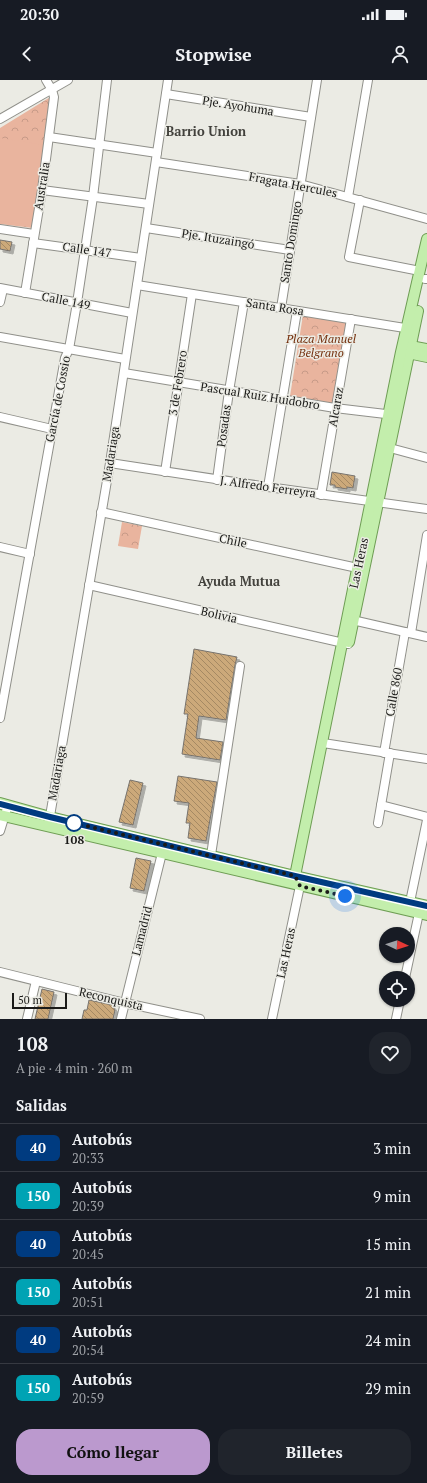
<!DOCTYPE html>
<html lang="es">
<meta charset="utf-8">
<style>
body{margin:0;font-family:"PT Serif",serif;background:#20242c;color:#f1f3f6;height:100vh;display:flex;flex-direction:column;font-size:15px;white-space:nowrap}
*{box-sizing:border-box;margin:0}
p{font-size:13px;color:#9ea1a6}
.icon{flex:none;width:22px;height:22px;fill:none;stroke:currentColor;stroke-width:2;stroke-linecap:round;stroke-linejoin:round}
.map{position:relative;height:939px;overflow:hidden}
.details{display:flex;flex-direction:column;background:#171b24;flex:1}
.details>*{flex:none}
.badge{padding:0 8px;border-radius:6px;font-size:14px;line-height:26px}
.needle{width:26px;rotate:94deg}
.buttons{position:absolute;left:379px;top:847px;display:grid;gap:8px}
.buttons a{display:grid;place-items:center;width:36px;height:36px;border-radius:50%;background:#171b24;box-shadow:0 1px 3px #0004;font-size:20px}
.scale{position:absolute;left:12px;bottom:10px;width:55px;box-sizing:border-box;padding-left:4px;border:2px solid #1b1b19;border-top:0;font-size:11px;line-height:14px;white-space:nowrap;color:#1b1b19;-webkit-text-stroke:3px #ebebe4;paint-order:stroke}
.you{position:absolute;width:20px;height:20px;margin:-10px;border:3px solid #fff;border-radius:50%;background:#1a73e8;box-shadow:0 0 0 6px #1a73e833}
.map>.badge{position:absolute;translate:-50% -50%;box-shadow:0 0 0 2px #fff}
h2{padding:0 16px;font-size:15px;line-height:36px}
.round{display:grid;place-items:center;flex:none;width:42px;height:42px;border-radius:16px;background:#20242c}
.summary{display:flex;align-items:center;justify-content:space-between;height:68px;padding:0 16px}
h1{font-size:19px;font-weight:700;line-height:30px}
.primary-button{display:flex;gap:8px;margin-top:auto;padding:8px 16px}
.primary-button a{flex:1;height:46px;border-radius:16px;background:#bb99ce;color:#111;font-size:16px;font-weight:700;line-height:46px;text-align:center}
.primary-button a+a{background:#20242c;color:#f1f3f6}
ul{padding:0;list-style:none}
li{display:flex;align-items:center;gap:12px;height:48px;padding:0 16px;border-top:1px solid #363941}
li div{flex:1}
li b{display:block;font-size:15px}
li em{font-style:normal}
li .badge{min-width:44px;font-weight:700;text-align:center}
.status{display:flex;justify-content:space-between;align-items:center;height:28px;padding:0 20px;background:#171b24;direction:ltr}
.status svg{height:11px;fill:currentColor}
header{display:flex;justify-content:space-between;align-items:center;height:52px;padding:0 16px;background:#171b24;font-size:18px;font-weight:700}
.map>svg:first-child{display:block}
.park{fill:url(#park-crowns)}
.pitch{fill:#e9b49e}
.building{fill:url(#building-back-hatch);stroke:#77736e;filter:url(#shadow)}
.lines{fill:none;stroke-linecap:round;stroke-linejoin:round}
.minor-casing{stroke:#90908a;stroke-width:10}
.major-casing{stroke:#6e9d54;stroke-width:12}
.minor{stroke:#fff;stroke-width:8}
.major{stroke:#c3eeac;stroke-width:10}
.line-casing{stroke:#fff;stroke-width:9}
.line{stroke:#003b80;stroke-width:6}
.walk{stroke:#1b1b19;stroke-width:4;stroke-dasharray:0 7.2}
.stop-dot{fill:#fff;stroke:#003b80;stroke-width:2}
.labels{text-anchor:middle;stroke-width:3;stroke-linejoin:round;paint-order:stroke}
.street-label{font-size:12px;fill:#1b1b19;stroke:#ebebe4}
.park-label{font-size:12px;font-style:italic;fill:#75310f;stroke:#ebebe4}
.stop-label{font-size:12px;font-weight:bold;fill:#1b1b19;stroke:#ebebe4}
.neighbourhood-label{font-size:13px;font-weight:bold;fill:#42413c;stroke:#ebebe4}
</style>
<div class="status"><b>20:30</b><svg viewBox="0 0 49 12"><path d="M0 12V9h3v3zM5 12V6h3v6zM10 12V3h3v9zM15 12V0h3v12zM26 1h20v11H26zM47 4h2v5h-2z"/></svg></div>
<header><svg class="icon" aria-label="back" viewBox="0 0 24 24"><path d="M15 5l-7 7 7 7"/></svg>Stopwise<svg class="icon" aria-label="person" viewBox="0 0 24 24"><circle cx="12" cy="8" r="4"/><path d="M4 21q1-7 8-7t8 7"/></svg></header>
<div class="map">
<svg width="427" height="939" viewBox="0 0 427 939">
<defs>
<pattern id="park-crowns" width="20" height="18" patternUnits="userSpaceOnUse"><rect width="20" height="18" fill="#e9b49e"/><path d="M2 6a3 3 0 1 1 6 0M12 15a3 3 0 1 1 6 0" fill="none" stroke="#c79a88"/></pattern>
<pattern id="building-back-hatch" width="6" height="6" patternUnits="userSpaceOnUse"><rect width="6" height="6" fill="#cca97a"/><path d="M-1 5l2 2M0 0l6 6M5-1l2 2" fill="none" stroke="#a58963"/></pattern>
<filter id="shadow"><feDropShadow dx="3" dy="3" stdDeviation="0" flood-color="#0004"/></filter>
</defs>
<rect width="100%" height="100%" fill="#ebebe4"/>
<g class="park">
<polygon points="52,16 33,148 0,144 0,48"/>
<polygon points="303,235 347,243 333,325 290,316"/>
<polygon points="122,442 142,446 138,469 118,466"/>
</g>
<polygon class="pitch" points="0,58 44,65 32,145 0,141"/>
<g class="building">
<polygon points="0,160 12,162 10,171 0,169"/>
<polygon points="332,392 355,396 353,408 347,407 347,409 335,407 335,405 330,405"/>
<polygon points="194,569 237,577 235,585 226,640 199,636 196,658 223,662 220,680 182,674 188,634 184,634"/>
<polygon points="178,696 217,702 206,761 188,758 190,743 186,743 189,723 174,721"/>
<polygon points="130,700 143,703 133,745 119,742"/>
<polygon points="136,778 151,781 144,811 130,808"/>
<polygon points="42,909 54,912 48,939 35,939"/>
<polygon points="89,920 112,925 115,930 113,939 82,939 84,930 87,930"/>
</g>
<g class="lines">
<defs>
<g id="minor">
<polyline points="166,14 311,37"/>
<polyline points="0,39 68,0"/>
<polyline points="49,57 157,73"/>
<polyline points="156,82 300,104 427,139"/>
<polyline points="42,110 149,124"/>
<polyline points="348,117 368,0"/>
<polyline points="360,120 349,177 420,191"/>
<polyline points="146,148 290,170"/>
<polyline points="0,149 34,154"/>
<polyline points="33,163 141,178"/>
<polyline points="425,199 427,199"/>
<polyline points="137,205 411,249"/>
<polyline points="0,208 132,233"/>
<polyline points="25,213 42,110 54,17 52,10 46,0"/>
<polyline points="0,222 3,209"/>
<polyline points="281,228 317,0"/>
<polyline points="0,257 125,279"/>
<polyline points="124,293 335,328 394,335"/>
<polyline points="0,337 52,349"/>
<polyline points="390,368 427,378"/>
<polyline points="110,383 268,407 427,429"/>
<polyline points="165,392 192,214"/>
<polyline points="217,400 229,311 244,222"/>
<polyline points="268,407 297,231"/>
<polyline points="321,415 351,239"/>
<polyline points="101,432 362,489"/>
<polyline points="0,467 30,474"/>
<polyline points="89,505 348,564"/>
<polyline points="348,539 427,557"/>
<polyline points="411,553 427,455"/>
<polyline points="0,638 65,278 69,269 77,223 93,117 107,0"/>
<polyline points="323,663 427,679"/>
<polyline points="384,673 405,552"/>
<polyline points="381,725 427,737"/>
<polyline points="49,742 110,383 168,0"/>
<polyline points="378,743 390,673"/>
<polyline points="0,751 8,725"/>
<polyline points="211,775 240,586"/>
<polyline points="410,822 427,740"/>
<polyline points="0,892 125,923 200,939"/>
<polyline points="405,898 419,833"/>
<polyline points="27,939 36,901"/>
<polyline points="121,939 163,769"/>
<polyline points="272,939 301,801"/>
<polyline points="396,939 400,920"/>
</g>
<g id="major">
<polyline points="405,265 427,269"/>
<polyline points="403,272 427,277"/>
<polyline points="349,562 418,231"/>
<polyline points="0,723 50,737 295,796 427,826"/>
<polyline points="0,735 427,835"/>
<polyline points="295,796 401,272 427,159"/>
</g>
</defs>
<use href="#minor" class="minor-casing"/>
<use href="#major" class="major-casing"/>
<use href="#minor" class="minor"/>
<use href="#major" class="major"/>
</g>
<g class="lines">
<defs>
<polyline id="line" points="0,724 50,737 295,796 427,826"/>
</defs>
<use href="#line" class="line-casing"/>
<use href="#line" class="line"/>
<polyline class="walk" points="74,743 295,796 300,806 345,816"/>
</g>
<circle class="stop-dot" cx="74" cy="743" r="8"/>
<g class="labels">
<g class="street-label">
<text transform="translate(238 26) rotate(9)" y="4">Pje. Ayohuma</text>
<text transform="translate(293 105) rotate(11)" y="4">Fragata Hercules</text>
<text transform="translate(42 106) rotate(-81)" y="4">Australia</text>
<text transform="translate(218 159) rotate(9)" y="4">Pje. Ituzaingó</text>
<text transform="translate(291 162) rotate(-81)" y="4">Santo Domingo</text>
<text transform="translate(87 170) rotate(8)" y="4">Calle 147</text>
<text transform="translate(66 221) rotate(11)" y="4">Calle 149</text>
<text transform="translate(275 227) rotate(9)" y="4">Santa Rosa</text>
<text transform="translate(178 303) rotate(-81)" y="4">3 de Febrero</text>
<text transform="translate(260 316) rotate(9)" y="4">Pascual Ruiz Huidobro</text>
<text transform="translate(58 319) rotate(-79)" y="4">García de Cossio</text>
<text transform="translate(336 327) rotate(-80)" y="4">Alcaraz</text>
<text transform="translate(224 346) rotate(-82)" y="4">Posadas</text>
<text transform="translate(111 374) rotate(-81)" y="4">Madariaga</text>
<text transform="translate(268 407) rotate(8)" y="4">J. Alfredo Ferreyra</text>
<text transform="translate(233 461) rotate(12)" y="4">Chile</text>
<text transform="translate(359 483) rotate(-78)" y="4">Las Heras</text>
<text transform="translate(219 535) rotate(13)" y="4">Bolivia</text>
<text transform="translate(394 612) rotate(-80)" y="4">Calle 860</text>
<text transform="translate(57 693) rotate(-80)" y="4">Madariaga</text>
<text transform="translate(142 851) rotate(-76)" y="4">Lamadrid</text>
<text transform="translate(286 873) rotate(-78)" y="4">Las Heras</text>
<text transform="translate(111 919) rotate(13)" y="4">Reconquista</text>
</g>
<g class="park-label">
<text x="321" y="263">Plaza Manuel<tspan x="321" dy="14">Belgrano</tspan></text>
</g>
<g class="stop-label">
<text x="74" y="764">108</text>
</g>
<g class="neighbourhood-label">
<text x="206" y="56">Barrio Union</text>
<text x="239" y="506">Ayuda Mutua</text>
</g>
</g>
</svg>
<div class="buttons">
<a><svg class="needle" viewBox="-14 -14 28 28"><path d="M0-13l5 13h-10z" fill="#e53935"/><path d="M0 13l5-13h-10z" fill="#9ea1a6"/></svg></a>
<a><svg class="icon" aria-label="locate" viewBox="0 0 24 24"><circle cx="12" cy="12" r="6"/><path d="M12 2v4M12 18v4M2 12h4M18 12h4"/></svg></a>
</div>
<div class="scale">50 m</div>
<div class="you" style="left:345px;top:816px"></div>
</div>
<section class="details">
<div class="summary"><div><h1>108</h1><p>A pie · 4 min · 260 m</p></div><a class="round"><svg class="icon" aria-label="heart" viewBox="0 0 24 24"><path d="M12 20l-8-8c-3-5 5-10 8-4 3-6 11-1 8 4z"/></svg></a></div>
<h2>Salidas</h2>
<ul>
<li><span class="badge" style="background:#003b80;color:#fff">40</span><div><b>Autobús</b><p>20:33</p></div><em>3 min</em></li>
<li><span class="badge" style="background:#00a3b4;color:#fff">150</span><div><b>Autobús</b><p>20:39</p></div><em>9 min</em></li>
<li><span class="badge" style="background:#003b80;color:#fff">40</span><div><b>Autobús</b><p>20:45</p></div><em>15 min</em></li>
<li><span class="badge" style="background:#00a3b4;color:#fff">150</span><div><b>Autobús</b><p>20:51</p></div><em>21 min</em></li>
<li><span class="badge" style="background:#003b80;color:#fff">40</span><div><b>Autobús</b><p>20:54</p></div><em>24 min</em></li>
<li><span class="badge" style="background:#00a3b4;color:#fff">150</span><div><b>Autobús</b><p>20:59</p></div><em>29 min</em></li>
</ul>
<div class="primary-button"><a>Cómo llegar</a><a>Billetes</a></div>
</section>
